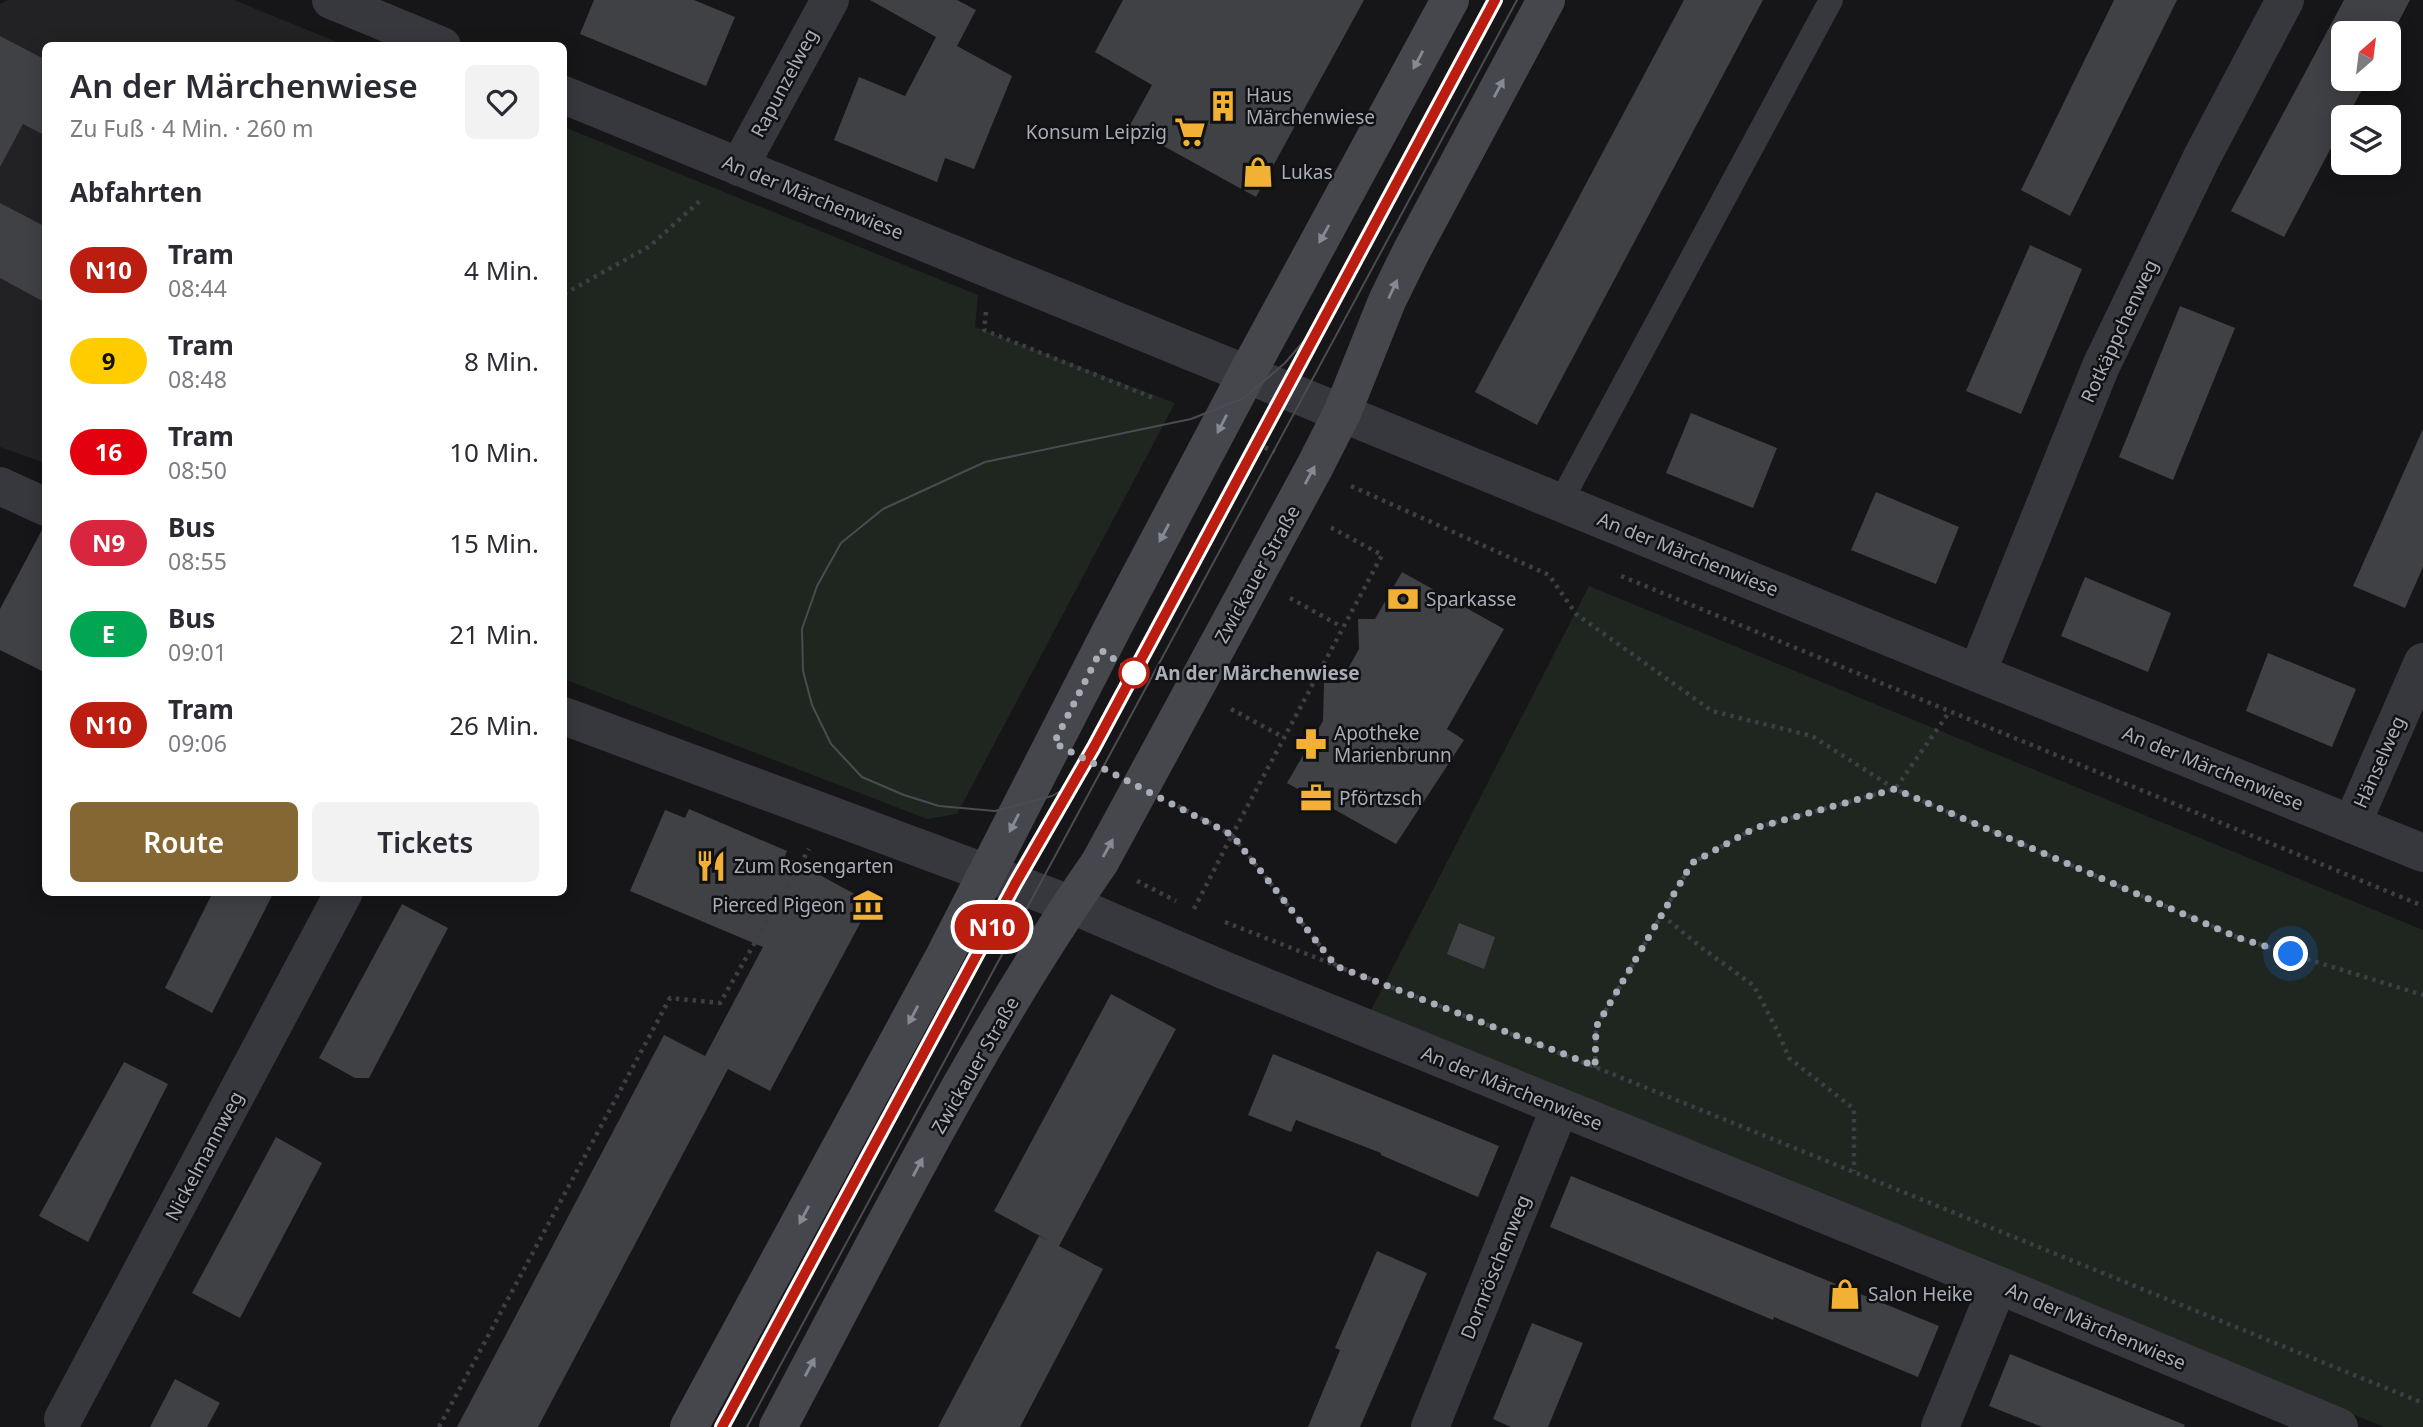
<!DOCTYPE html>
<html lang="de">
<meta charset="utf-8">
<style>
body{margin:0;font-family:"Noto Sans",sans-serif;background:#f2f2f3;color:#2b2b33;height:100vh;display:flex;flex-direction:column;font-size:26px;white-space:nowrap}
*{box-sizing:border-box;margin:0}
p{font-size:23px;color:#7c7c81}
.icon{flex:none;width:38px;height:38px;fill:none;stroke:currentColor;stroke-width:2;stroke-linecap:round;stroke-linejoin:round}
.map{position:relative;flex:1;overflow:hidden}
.drawer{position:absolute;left:42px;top:42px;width:525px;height:854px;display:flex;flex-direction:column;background:#fff;border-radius:10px;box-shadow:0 4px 18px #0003}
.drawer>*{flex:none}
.badge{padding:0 14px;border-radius:23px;font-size:24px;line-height:46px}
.needle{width:46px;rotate:28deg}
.fabs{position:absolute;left:2331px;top:21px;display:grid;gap:14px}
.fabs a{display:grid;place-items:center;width:70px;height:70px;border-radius:10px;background:#fff;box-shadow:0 4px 18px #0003;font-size:35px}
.you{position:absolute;width:35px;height:35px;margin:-18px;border:5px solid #fff;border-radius:50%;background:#1a73e8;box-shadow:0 0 0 10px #1a73e833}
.map>.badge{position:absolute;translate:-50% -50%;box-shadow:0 0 0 4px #fff}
h2{padding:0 28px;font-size:26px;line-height:63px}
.round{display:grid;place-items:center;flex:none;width:74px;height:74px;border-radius:10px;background:#f2f2f3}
.head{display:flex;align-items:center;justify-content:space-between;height:119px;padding:0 28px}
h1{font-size:33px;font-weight:600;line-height:52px}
.primary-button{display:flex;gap:14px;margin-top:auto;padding:14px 28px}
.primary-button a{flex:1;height:80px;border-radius:10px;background:#856733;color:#fff;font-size:28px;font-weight:600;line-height:80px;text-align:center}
.primary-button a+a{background:#f2f2f3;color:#2b2b33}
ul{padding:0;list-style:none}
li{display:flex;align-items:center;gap:21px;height:91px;padding:0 28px}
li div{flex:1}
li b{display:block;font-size:26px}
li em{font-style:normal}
li .badge{min-width:77px;font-weight:700;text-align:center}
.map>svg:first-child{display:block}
.built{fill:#222225}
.green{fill:#1e261f}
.building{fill:#404145}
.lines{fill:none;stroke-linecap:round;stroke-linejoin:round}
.path{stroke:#3d3f44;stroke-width:4.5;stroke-dasharray:3.5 5;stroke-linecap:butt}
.lane{stroke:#37383d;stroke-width:24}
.street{stroke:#37383d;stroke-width:38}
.secondary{stroke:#45474d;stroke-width:38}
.tram{stroke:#4a4c52;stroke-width:2}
.oneway{fill:#858993}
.line-casing{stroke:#fff;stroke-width:16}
.line{stroke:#bb1e10;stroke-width:10}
.walk{stroke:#a8adb8;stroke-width:7;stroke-dasharray:0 12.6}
.stop-dot{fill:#fff;stroke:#bb1e10;stroke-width:3.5}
.labels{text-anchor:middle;stroke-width:5;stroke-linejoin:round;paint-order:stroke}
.street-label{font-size:19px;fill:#a8adb8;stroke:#111113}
.poi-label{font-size:19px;fill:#a8adb8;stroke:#111113;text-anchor:start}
.stop-label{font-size:19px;font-weight:bold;fill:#a8adb8;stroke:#111113;text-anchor:start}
</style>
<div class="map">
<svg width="2423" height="1427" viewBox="0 0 2423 1427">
<rect width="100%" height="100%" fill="#161618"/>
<polygon class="built" points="8,0 234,0 342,44 46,46 45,463 0,447 0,4"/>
<g class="green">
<polygon points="564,127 978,295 975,327 1175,403 957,814 927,819 564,679"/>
<polygon points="1589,586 2423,930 2423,1427 2384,1427 1371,1010"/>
</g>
<g class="building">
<polygon points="594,0 694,0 735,17 706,86 580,34"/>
<polygon points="870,0 957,0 976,10 957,46 1012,76 974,169 945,158 937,182 834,140 859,77 905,96 936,37"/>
<polygon points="1123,0 1364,0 1256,197 1129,127 1152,85 1095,52"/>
<polygon points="1684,0 1763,0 1537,425 1475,392"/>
<polygon points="2114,0 2177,0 2070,216 2021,190"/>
<polygon points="2344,0 2410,0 2389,40 2389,33 2343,33 2343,79 2368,79 2347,117 2343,117 2343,125 2284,237 2231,211"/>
<polygon points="0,36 46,60 46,136 23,124 0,167"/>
<polygon points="0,203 46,227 46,303 0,278"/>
<polygon points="2030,245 2082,269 2021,414 1966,391"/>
<polygon points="2180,306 2235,328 2173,480 2119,457"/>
<polygon points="1691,413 1777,448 1753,508 1666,473"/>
<polygon points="2423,429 2423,567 2405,608 2353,586"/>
<polygon points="1876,492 1959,527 1936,584 1851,550"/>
<polygon points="43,528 46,528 46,673 0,650 0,609"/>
<polygon points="1402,572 1504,629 1447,729 1464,740 1396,844 1287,783 1323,721 1324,683 1340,683 1359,649 1358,619 1375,619"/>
<polygon points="2085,577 2171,613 2148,672 2061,636"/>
<polygon points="2268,653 2356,689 2332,747 2246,711"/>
<polygon points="689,809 787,851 785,856 871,903 770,1091 728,1069 538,1427 457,1427 664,1035 705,1056 763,947 630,891 665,810 685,818"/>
<polygon points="213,892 274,892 212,1013 165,988"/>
<polygon points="402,904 448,928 369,1078 355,1078 319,1058"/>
<polygon points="1459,923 1495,937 1484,969 1447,954"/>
<polygon points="1111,994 1176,1029 1059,1246 1103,1269 1020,1427 938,1427 1039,1236 1049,1241 994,1211"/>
<polygon points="1273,1054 1499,1146 1478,1197 1381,1155 1381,1153 1296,1120 1291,1132 1248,1115"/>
<polygon points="124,1062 168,1084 88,1242 39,1216"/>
<polygon points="276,1137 322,1163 240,1318 192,1293"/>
<polygon points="1571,1176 1939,1326 1918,1377 1774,1317 1773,1320 1550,1227"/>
<polygon points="1377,1251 1427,1273 1360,1427 1308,1427 1340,1350 1335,1348"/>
<polygon points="1532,1323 1583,1343 1548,1427 1511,1427 1493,1419"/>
<polygon points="2010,1354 2185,1425 2184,1427 2042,1427 1989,1406"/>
<polygon points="175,1379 220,1403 207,1427 150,1427"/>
</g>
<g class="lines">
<g class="path">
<polyline points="564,294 650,246 703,198"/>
<polyline points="986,312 984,330 1156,399"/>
<polyline points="1257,444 1275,452"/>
<polyline points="1351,486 1549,575 1576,614 1712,711 1812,736 1895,789 2239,938 2423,995"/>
<polyline points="1621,576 2423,906"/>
<polyline points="1290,598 1342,627"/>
<polyline points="1231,709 1283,737"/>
<polyline points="1178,806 1232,835 1382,555 1328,526"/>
<polyline points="1137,881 1176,901"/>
<polyline points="1194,909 1232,835 1336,966"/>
<polyline points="1662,915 1702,948 1754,986 1778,1032 1789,1058 1854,1109 1854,1171"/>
<polyline points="1225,922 1595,1067 2423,1403"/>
<polyline points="1595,1068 1596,1027 1692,863 1755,828 1895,789 1950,711"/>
<polyline points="439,1427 670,998 720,1003 809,849"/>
</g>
<polyline class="lane" points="1561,501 1831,0"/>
<g class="street">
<polyline points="331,0 442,46"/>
<polyline points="564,95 1977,673 2423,853"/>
<polyline points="739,167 830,0"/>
<polyline points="0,486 46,507"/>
<polyline points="1977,673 2101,366 2202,157 2285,0"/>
<polyline points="564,716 1070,904 1226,971 1998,1285 2339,1427"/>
<polyline points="2352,824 2423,662"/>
<polyline points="63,1419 344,892"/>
<polyline points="1430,1427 1560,1107"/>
<polyline points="1940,1427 1998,1285"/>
</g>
<g class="secondary">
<polyline points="689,1427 945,955 1113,627 1247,374 1450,0"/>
<path d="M778,1427C880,1236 976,1040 1100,862L1314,468L1342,413L1387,301L1411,252L1546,0"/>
</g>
<g class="tram">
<polyline points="1070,786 1052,796 995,811 939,806 904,795 862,777 831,744 812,705 803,671 802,629 817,586 841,543 883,509 985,462 1191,419 1244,398 1285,363 1303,342"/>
<polyline points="722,1427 1015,884 1094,747 1495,0"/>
<polyline points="747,1427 1517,0"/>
</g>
</g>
<defs><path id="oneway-solid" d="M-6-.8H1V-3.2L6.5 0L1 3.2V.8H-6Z" transform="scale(1.75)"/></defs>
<g class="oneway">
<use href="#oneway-solid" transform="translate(1418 60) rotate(118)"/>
<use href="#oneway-solid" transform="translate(1499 88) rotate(-62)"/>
<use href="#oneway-solid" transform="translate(1324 234) rotate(119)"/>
<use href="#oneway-solid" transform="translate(1393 289) rotate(-65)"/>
<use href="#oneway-solid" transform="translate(1222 424) rotate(117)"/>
<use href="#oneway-solid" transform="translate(1310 475) rotate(-62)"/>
<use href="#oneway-solid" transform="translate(1164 533) rotate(118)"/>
<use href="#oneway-solid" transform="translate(1014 823) rotate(117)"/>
<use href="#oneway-solid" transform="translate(1108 848) rotate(-61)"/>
<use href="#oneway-solid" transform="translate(913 1015) rotate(118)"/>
<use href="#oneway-solid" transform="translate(918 1167) rotate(-62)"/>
<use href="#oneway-solid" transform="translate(804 1215) rotate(118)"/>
<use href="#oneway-solid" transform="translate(810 1367) rotate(-62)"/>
</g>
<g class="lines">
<defs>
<polyline id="line" points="722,1427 1015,884 1094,747 1495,0"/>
</defs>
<use href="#line" class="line-casing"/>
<use href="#line" class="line"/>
<polyline class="walk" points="1134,673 1101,650 1054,743 1232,835 1336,966 1595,1066 1596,1027 1692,863 1755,828 1895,789 2239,938 2291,954"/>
</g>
<defs>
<symbol id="building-bare" viewBox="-9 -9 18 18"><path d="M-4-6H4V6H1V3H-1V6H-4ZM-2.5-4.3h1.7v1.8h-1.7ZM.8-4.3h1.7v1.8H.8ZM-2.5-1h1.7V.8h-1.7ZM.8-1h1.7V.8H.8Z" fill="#f2b134" stroke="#111113" stroke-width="2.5" paint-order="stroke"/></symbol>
<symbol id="supermarket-bare" viewBox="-9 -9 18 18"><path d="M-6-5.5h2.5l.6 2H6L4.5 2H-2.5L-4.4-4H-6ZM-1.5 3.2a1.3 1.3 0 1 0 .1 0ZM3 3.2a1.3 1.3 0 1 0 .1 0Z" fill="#f2b134" stroke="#111113" stroke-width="2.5" paint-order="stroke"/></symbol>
<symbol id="shop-bare" viewBox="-9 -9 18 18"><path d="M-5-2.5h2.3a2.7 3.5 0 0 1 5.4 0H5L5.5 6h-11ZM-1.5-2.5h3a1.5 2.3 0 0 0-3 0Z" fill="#f2b134" stroke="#111113" stroke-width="2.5" paint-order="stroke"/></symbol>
<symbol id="bank-bare" viewBox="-9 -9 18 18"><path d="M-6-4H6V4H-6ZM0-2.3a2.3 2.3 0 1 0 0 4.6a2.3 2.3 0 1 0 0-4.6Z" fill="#f2b134" stroke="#111113" stroke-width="2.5" paint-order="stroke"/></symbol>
<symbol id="pharmacy-bare" viewBox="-9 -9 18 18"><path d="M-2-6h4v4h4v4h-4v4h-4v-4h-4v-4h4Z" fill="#f2b134" stroke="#111113" stroke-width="2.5" paint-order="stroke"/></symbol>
<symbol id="office-bare" viewBox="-9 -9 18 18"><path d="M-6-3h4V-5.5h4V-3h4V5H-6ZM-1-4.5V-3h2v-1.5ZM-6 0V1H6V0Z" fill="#f2b134" stroke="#111113" stroke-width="2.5" paint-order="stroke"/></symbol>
<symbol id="restaurant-bare" viewBox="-9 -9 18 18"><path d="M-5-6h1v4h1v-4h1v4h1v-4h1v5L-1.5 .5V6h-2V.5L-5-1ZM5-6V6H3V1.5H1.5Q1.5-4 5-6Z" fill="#f2b134" stroke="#111113" stroke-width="2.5" paint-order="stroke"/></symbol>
<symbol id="museum-bare" viewBox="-9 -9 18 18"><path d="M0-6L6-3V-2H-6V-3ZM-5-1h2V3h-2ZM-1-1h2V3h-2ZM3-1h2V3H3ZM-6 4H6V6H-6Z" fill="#f2b134" stroke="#111113" stroke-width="2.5" paint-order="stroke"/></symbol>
</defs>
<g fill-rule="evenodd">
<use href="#building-bare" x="1201" y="84" width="44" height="44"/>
<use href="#supermarket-bare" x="1168" y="110" width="44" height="44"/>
<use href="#shop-bare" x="1236" y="150" width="44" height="44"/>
<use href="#bank-bare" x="1381" y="577" width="44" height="44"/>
<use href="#pharmacy-bare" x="1289" y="722" width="44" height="44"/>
<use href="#office-bare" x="1294" y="776" width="44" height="44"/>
<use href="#restaurant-bare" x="689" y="844" width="44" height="44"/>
<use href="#museum-bare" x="846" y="883" width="44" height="44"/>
<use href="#shop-bare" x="1823" y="1272" width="44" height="44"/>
</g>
<circle class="stop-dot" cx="1134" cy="673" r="14"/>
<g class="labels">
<g class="street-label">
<text transform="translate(784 83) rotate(-62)" y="7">Rapunzelweg</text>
<text transform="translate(813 197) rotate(22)" y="7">An der Märchenwiese</text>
<text transform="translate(2119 331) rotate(-65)" y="7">Rotkäppchenweg</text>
<text transform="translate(1688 554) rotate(22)" y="7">An der Märchenwiese</text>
<text transform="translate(1257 574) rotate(-61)" y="7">Zwickauer Straße</text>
<text transform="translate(2379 762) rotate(-66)" y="7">Hänselweg</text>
<text transform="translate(2213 768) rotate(22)" y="7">An der Märchenwiese</text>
<text transform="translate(975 1065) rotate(-60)" y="7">Zwickauer Straße</text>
<text transform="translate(1512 1088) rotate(22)" y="7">An der Märchenwiese</text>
<text transform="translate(204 1156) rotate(-62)" y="7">Nickelmannweg</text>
<text transform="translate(1495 1267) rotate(-68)" y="7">Dornröschenweg</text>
<text transform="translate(2096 1326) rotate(23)" y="7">An der Märchenwiese</text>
</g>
<g class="poi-label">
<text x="1246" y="102">Haus<tspan x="1246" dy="22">Märchenwiese</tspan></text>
<text x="1167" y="139" text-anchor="end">Konsum Leipzig</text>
<text x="1281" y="179">Lukas</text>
<text x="1426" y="606">Sparkasse</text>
<text x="1334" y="740">Apotheke<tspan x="1334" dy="22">Marienbrunn</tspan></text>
<text x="1339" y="805">Pförtzsch</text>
<text x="734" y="873">Zum Rosengarten</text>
<text x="845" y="912" text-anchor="end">Pierced Pigeon</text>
<text x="1868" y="1301">Salon Heike</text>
</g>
<g class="stop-label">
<text x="1155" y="680">An der Märchenwiese</text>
</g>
</g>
</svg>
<div class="fabs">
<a><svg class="needle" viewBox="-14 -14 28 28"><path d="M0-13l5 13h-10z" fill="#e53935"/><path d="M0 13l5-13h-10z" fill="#7c7c81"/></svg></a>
<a><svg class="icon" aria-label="layers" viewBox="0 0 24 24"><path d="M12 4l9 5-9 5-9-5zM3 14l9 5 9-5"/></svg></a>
</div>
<div class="you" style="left:2291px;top:954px"></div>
<b class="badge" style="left:992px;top:927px;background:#bb1e10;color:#fff">N10</b>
<section class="drawer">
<div class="head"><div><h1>An der Märchenwiese</h1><p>Zu Fuß · 4 Min. · 260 m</p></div><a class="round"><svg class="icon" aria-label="heart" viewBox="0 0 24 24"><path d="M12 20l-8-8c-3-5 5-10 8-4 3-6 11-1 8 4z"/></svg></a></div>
<h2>Abfahrten</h2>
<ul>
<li><span class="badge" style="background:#bb1e10;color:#fff">N10</span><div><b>Tram</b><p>08:44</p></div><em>4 Min.</em></li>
<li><span class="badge" style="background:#fc0;color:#111">9</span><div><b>Tram</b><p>08:48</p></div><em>8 Min.</em></li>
<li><span class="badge" style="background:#e3000f;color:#fff">16</span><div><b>Tram</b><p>08:50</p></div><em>10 Min.</em></li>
<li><span class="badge" style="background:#d7263d;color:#fff">N9</span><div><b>Bus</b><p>08:55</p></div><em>15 Min.</em></li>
<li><span class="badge" style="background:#00a651;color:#fff">E</span><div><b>Bus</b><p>09:01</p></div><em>21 Min.</em></li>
<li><span class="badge" style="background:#bb1e10;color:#fff">N10</span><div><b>Tram</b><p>09:06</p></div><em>26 Min.</em></li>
</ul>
<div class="primary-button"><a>Route</a><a>Tickets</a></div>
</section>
</div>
